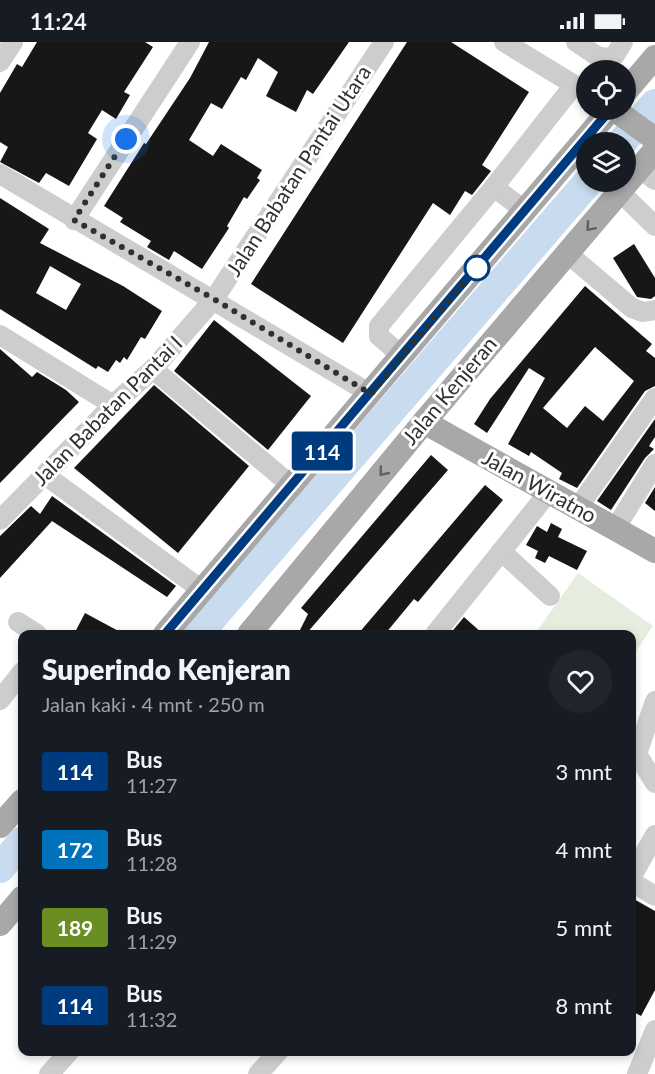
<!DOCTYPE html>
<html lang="id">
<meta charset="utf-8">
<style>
body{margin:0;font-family:Lato,sans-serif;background:#20242c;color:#f1f3f6;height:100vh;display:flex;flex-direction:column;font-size:22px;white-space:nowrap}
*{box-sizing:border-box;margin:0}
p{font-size:20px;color:#9ea1a6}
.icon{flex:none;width:33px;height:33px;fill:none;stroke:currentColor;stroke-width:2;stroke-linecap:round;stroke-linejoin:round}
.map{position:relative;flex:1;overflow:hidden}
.panel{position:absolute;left:18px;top:588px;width:618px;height:426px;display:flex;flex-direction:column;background:#171b24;border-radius:12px;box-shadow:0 3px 9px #0003}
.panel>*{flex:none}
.badge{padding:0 12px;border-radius:4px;font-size:21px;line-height:39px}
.buttons{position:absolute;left:576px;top:18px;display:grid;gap:12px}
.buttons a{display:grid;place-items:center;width:60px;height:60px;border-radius:50%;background:#171b24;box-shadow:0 3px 9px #0003;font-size:30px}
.you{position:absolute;width:30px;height:30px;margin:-15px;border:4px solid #fff;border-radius:50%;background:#1a73e8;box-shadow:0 0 0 9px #1a73e833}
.map>.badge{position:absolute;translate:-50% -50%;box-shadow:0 0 0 3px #fff}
.round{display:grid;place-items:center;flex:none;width:63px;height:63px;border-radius:32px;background:#20242c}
.headline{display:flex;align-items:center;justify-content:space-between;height:102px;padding:0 24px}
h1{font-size:28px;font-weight:800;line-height:45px}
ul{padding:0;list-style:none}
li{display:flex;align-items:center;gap:18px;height:78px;padding:0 24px}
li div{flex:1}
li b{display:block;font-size:22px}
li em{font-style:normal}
li .badge{min-width:66px;font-weight:700;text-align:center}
.status{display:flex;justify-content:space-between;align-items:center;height:42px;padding:0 30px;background:#171b24;direction:ltr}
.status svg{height:16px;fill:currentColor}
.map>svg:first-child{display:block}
.green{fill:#e5eede}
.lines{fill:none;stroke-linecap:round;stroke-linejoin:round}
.river{stroke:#c9dcef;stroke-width:30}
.building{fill:#171717;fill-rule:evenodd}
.minor{stroke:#cdcdcd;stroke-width:20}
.major{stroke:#a8a8a8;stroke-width:24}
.oneway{stroke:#606060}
.line-casing{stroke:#fff;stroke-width:14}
.line{stroke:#003b80;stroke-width:9}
.walk{stroke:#303030;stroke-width:6;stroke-dasharray:0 10.8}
.stop-dot{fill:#fff;stroke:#003b80;stroke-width:3}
.labels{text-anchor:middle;stroke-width:6;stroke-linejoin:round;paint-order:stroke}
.street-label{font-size:21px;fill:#303030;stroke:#fff}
</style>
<div class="status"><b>11:24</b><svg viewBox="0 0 49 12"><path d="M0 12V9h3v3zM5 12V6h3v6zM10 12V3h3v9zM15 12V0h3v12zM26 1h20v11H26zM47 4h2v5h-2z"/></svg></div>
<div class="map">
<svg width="655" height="1032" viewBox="0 0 655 1032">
<rect width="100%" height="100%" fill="#fff"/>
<polygon class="green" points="578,531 653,584 632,615 632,592 535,592"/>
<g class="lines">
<g class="river">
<polyline points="622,100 655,62"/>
<polyline points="198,592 588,140"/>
<polyline points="0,826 22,800"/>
</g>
</g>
<g class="building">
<polygon points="37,0 145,0 153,5 124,50 130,53 116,77 102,68 88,91 97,97 69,144 46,131 39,141 0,120 8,105 0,100 0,51 17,22 22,25"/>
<polygon points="209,0 349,0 313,52 307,48 296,70 266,54 278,30 258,16 246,38 241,35 222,67 211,61 189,98 213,114 221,102 262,128 257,136 260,138 247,157 244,155 227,184 229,186 202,227 174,209 169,218 147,205 151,199 120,180 123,176 104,164 144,101 146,102 190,36"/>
<polygon points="407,0 451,0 529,50 482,123 491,129 472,153 465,149 450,173 433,161 343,301 251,242"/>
<path d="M0,156L49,187L40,201L123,244L162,269L145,297L141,295L127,318L124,315L120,321L116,318L108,330L98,324L96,327L0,267ZM50,224L81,242L66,268L36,251Z"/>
<polygon points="634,202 655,236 655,254 651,257 637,255 613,216"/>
<path d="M585,244L652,302L646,309L655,316V344L645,349L577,446L559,437L562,431L531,410L529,414L508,402L545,336L529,326L487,391L474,382L490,357ZM595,305L634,339L603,379L585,364L567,386L543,366Z"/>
<polygon points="214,278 311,354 268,408 174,329"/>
<polygon points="0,307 32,335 37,330 66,348 79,360 0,441"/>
<polygon points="154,343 249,424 178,511 74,426"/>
<polygon points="655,377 655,395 649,404 654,407 645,416 611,468 597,459"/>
<polygon points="431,413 448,428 306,592 298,592 308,572 301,566"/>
<polygon points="485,443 503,458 418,560 414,557 385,592 358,592"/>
<polygon points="655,445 655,469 645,461"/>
<polygon points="52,454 176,544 167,555 52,479 0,536 0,494 31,464 40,472"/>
<polygon points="551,481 562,487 558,495 587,509 577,528 549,514 545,521 535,516 538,509 526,503 537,484 547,490"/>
<polygon points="85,571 124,592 74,592"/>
<polygon points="464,575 483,592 450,592"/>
<polygon points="632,856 655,869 655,948 641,974 632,969"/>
</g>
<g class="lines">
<g class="minor">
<polyline points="504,0 586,50"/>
<polyline points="576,0 597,14 607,16 615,13 623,0"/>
<polyline points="0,20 13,0"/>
<polyline points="639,126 655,138"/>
<polyline points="0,132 371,352"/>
<polyline points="494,145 525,169"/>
<polyline points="620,150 655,184"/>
<polyline points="74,178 190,0"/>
<polyline points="567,211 632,266 643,270 655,268"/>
<polyline points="0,293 113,363"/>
<polyline points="402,314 379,294 379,284 494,145 574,43"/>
<polyline points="153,327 292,444"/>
<polyline points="45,433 202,548"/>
<polyline points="577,467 655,356"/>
<polyline points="0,478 113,363 153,327 214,257 384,0"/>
<polyline points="615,487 655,422"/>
<polyline points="501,509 550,554"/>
<polyline points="18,580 37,592"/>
<polyline points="435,592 548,451"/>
<polyline points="0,658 22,630"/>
<polyline points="655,659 637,712 655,741"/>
<polyline points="632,834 655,793"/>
<polyline points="632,840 655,854"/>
<polyline points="49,1032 69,1010"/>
<polyline points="258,1032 278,1010"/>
<polyline points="637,1032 655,988"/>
</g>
<g class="major">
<polyline points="626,49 655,15"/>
<polyline points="615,68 655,97"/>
<polyline points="424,380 655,509"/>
<polyline points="165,592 610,68"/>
<polyline points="249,592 424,380 655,108"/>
<polyline points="0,784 22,759"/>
<polyline points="0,882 22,856"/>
</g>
</g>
<defs><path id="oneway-chevron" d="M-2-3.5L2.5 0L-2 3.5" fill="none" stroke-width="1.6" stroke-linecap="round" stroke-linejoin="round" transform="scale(1.5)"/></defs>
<g class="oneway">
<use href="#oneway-chevron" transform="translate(590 185) rotate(131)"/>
<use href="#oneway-chevron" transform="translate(383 430) rotate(129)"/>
</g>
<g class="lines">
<defs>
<polyline id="line" points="165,592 610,68"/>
</defs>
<use href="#line" class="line-casing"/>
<use href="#line" class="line"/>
<polyline class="walk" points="126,97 74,178 214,257 371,352 479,223 477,226"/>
</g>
<circle class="stop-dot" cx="477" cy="226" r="12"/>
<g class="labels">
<g class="street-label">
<text transform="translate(299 129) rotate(-57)" y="7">Jalan Babatan Pantai Utara</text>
<text transform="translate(450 349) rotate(-50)" y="7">Jalan Kenjeran</text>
<text transform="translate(108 369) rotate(-45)" y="7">Jalan Babatan Pantai I</text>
<text transform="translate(539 445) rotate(29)" y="7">Jalan Wiratno</text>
</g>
</g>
</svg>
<div class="buttons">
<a><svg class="icon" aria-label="locate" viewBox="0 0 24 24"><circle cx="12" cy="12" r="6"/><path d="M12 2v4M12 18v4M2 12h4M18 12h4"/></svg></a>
<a><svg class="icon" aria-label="layers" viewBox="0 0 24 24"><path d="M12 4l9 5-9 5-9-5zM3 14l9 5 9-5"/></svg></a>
</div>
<div class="you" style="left:126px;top:97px"></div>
<b class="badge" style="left:322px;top:409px;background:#003b80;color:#fff">114</b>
<section class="panel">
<div class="headline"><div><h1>Superindo Kenjeran</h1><p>Jalan kaki · 4 mnt · 250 m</p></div><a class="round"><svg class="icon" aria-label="heart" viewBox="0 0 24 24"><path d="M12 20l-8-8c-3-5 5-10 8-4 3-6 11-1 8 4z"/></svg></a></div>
<ul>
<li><span class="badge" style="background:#003b80;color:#fff">114</span><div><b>Bus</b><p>11:27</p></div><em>3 mnt</em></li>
<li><span class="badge" style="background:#0072bc;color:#fff">172</span><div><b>Bus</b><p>11:28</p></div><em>4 mnt</em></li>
<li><span class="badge" style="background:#6b8e23;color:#fff">189</span><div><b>Bus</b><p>11:29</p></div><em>5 mnt</em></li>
<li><span class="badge" style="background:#003b80;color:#fff">114</span><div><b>Bus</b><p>11:32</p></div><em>8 mnt</em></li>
</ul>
</section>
</div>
